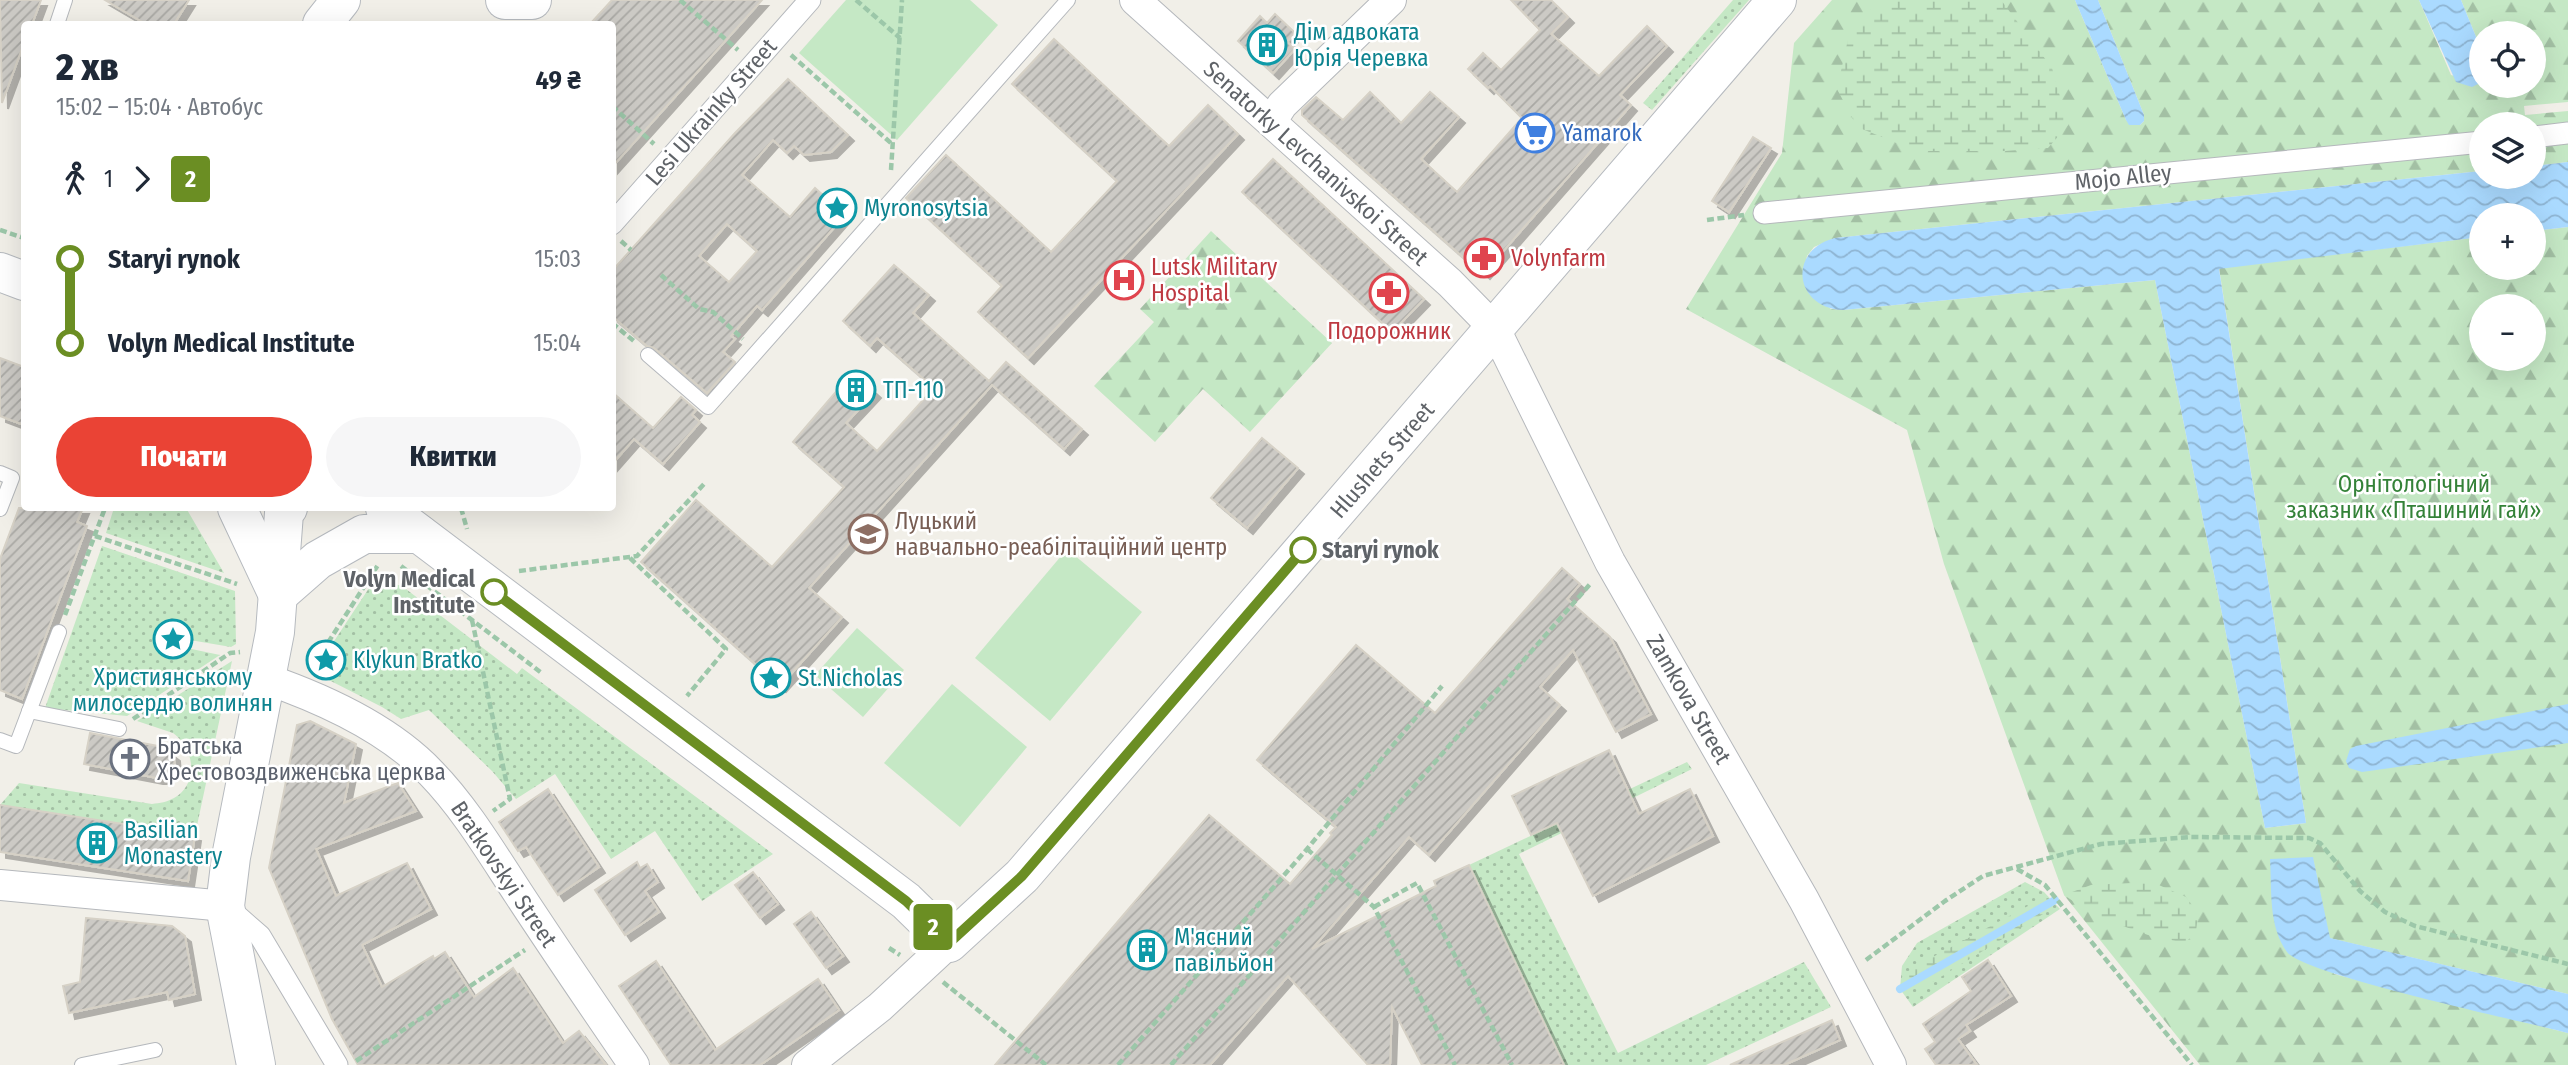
<!DOCTYPE html>
<html lang="uk">
<meta charset="utf-8">
<style>
body{margin:0;font-family:"Fira Sans Condensed",sans-serif;background:#f6f6f7;color:#1f2937;height:100vh;display:flex;flex-direction:column;font-size:26px;white-space:nowrap}
*{box-sizing:border-box;margin:0}
p{font-size:23px;color:#747a83}
.icon{flex:none;width:38px;height:38px;fill:none;stroke:currentColor;stroke-width:2;stroke-linecap:round;stroke-linejoin:round}
.map{position:relative;flex:1;overflow:hidden}
.panel{position:absolute;left:21px;top:21px;width:595px;height:490px;display:flex;flex-direction:column;background:#fff;border-radius:7px;box-shadow:0 7px 28px #0002}
.panel>*{flex:none}
.badge{padding:0 14px;border-radius:5px;font-size:24px;line-height:46px}
.controls{position:absolute;left:2469px;top:21px;display:grid;gap:14px}
.controls a{display:grid;place-items:center;width:77px;height:77px;border-radius:50%;background:#fff;box-shadow:0 7px 28px #0002;font-size:35px}
.map>.badge{position:absolute;translate:-50% -50%;box-shadow:0 0 0 4px #fff}
.legs{display:flex;align-items:center;gap:10px;height:77px;padding:0 35px;font-size:23px}
.legs p{margin-inline-start:auto}
.summary{display:flex;align-items:center;justify-content:space-between;height:119px;padding:0 35px}
h1{font-size:38px;font-weight:800;line-height:52px}
.button{display:flex;gap:14px;margin-top:auto;padding:14px 35px}
.button a{flex:1;height:80px;border-radius:42px;background:#ea4335;color:#fff;font-size:28px;font-weight:800;line-height:80px;text-align:center}
.button a+a{background:#f6f6f7;color:#1f2937}
ul{padding:0 35px;list-style:none}
li{display:flex;align-items:center;gap:24px;height:84px;font-size:26px}
li i{display:grid;place-items:center;width:10px;height:100%;margin:0 9px;background:currentColor}
li i::after{content:'';width:18px;height:18px;margin:-9px;border:5px solid;border-radius:50%;background:#fff}
li p{margin-inline-start:auto}
li:first-child i{background:linear-gradient(#0000 50%,currentColor 0)}
li:last-child i{background:linear-gradient(currentColor 50%,#0000 0)}
.map>svg:first-child{display:block}
.grass{fill:url(#grass-dots)}
.forest{fill:url(#forest-firs);fill-rule:evenodd}
.wetland{fill:url(#wetland-marsh)}
.park{fill:#c5e8c5}
.water{fill:url(#water-waves)}
.lines{fill:none;stroke-linecap:round;stroke-linejoin:round}
.stream{stroke:#aadaff;stroke-width:8}
.building{fill:url(#building-hatch);stroke:#d6d1c6;stroke-width:2;fill-rule:evenodd;filter:url(#shadow)}
.service-casing{stroke:#b5b8bc;stroke-width:16}
.pedestrian-casing{stroke:#b5b8bc;stroke-width:23}
.minor-casing{stroke:#b5b8bc;stroke-width:32}
.secondary-casing{stroke:#b6babf;stroke-width:40}
.path{stroke:#9cc7a9;stroke-width:4.5;stroke-dasharray:7 3.5;stroke-linecap:butt}
.service{stroke:#fff;stroke-width:14}
.pedestrian{stroke:#fff;stroke-width:21}
.minor{stroke:#fff;stroke-width:30}
.secondary{stroke:#fff;stroke-width:38}
.line-1-casing{stroke:#fff;stroke-width:16}
.line-1{stroke:#6b8e23;stroke-width:10}
.stop-1-dot{fill:#fff;stroke:#6b8e23;stroke-width:3.5}
.labels{text-anchor:middle;stroke-width:5;stroke-linejoin:round;paint-order:stroke}
.culture-label{font-size:23px;fill:#0d838f;stroke:#fff;text-anchor:start}
.street-label{font-size:23px;fill:#5f6368;stroke:#fff}
.shop-label{font-size:23px;fill:#366cbe;stroke:#fff;text-anchor:start}
.health-label{font-size:23px;fill:#be3a42;stroke:#fff;text-anchor:start}
.park-label{font-size:23px;fill:#348238;stroke:#fff}
.education-label{font-size:23px;fill:#785e54;stroke:#fff;text-anchor:start}
.stop-label{font-size:23px;font-weight:bold;fill:#5f6368;stroke:#fff;text-anchor:start}
.worship-label{font-size:23px;fill:#5b616d;stroke:#fff;text-anchor:start}
</style>
<div class="map">
<svg width="2568" height="1065" viewBox="0 0 2568 1065">
<defs>
<pattern id="grass-dots" width="8" height="8" patternUnits="userSpaceOnUse" patternTransform="scale(1.75)"><rect width="8" height="8" fill="#c5e8c5"/><path d="M2 2h.1M6 6h.1" fill="none" stroke="#a3c0a4" stroke-width="1.8" stroke-linecap="round"/></pattern>
<pattern id="forest-firs" width="22" height="20" patternUnits="userSpaceOnUse" patternTransform="scale(1.75)"><rect width="22" height="20" fill="#c5e8c5"/><path d="M5 1l3.5 6h-7zM16 11l3.5 6h-7z" fill="#a3c0a4"/></pattern>
<pattern id="wetland-marsh" width="20" height="14" patternUnits="userSpaceOnUse" patternTransform="scale(1.75)"><rect width="20" height="14" fill="#c5e8c5"/><path d="M1 5h8M5 5V1M11 12h8M15 12V8" fill="none" stroke="#a3c0a4"/></pattern>
<pattern id="water-waves" width="16" height="10" patternUnits="userSpaceOnUse" patternTransform="scale(1.75)"><rect width="16" height="10" fill="#aadaff"/><path d="M0 5q4-4 8 0t8 0" fill="none" stroke="#8eb4d2"/></pattern>
<pattern id="building-hatch" width="6" height="6" patternUnits="userSpaceOnUse" patternTransform="scale(1.75)"><rect width="6" height="6" fill="#cccac5"/><path d="M-1 1l2-2M0 6l6-6M5 7l2-2" fill="none" stroke="#a9a8a4"/></pattern>
<filter id="shadow"><feDropShadow dx="6" dy="6" stdDeviation="0" flood-color="#0004"/></filter>
</defs>
<rect width="100%" height="100%" fill="#f1efe8"/>
<g class="grass">
<polygon points="1733,0 1749,0 1652,110 1643,103"/>
<polygon points="114,508 186,508 224,573 106,533"/>
<polygon points="102,546 235,591 236,644 231,647 184,639 181,631 176,628 164,631 162,643 170,651 182,647 220,655 127,716 45,708"/>
<polygon points="375,579 402,586 517,674 522,668 773,854 702,901 655,831 611,859 555,774 516,799 492,771 429,710 401,719 382,707 319,675 315,670"/>
<path d="M232,661L195,835L0,805L19,783L152,804C160,803 167,802 174,798C199,784 195,748 173,733L137,721Z"/>
<polygon points="1687,762 1692,769 1519,854 1618,1053 1804,962 1831,1007 1706,1065 1564,1065 1469,865"/>
<polygon points="2025,882 2044,892 2060,909 1913,1007 1900,989 1902,966 1917,943"/>
</g>
<g class="forest">
<path d="M1832,0H2075L2126,120L2140,125L2144,121V115L2098,0H2419L2451,75L2480,83L2481,81L2482,86H2534V33H2482L2481,49L2461,0H2568V102L2524,106L2525,115L2568,111V162L2534,166V124H2482L2481,171L1835,238L1814,247L1807,256L1803,277L1806,289L1831,309L1843,310L2155,280L2265,828L2306,823L2219,268L2481,237L2482,268H2534V231L2568,227V994L2329,938L2313,857L2334,974L2568,1033V1065H2200L2064,895L1944,564L1907,430L1686,309L1782,153L1794,43ZM2482,306H2534V359H2482Z"/>
<polygon points="1211,231 1332,343 1250,432 1203,389 1155,442 1094,386 1154,322 1140,309"/>
</g>
<g class="wetland">
<polygon points="1883,0 2001,0 2052,68 2068,125 2048,148 2005,151 1917,151 1857,127 1837,89 1851,26"/>
<polygon points="2152,882 2186,897 2198,913 2196,932 2185,943 2148,935 2095,916 2064,895 2091,885"/>
<polygon points="2041,899 2055,900 2048,911 1926,986 1900,989 1914,967"/>
</g>
<g class="park">
<polygon points="846,0 970,0 998,25 897,140 799,53"/>
<polygon points="1067,549 1142,612 1050,721 975,658"/>
<polygon points="857,628 904,670 863,717 815,675"/>
<polygon points="952,684 1027,747 960,827 884,763"/>
</g>
<g class="water">
<polygon points="2075,0 2098,0 2144,115 2144,121 2140,125 2129,125 2126,120"/>
<polygon points="2419,0 2461,0 2481,49 2480,83 2472,87 2456,82"/>
<path d="M2568,162V227L2534,231V215H2482L2481,237L2219,269L2306,823L2265,828L2155,280L1843,310C1794,308 1787,250 1835,238L2481,171L2482,177H2534V166Z"/>
<polygon points="2568,704 2568,743 2362,772 2349,768 2346,761 2350,749 2356,746"/>
<path d="M2313,857L2330,938L2568,994V1033C2526,1022 2304,975 2287,952C2268,926 2272,890 2270,859Z"/>
</g>
<g class="lines">
<polyline class="stream" points="1900,989 2055,900"/>
</g>
<g class="building">
<polygon points="0,0 41,0 32,24 24,24 24,43 2,103"/>
<polygon points="105,0 189,0 174,24 146,24"/>
<polygon points="612,0 762,0 612,167 612,24 590,24"/>
<polygon points="1511,0 1551,0 1568,17 1551,34 1599,76 1647,26 1667,46 1620,95 1631,105 1484,273 1475,264 1473,266 1302,115 1302,110 1316,97 1343,120 1370,92 1401,123 1430,92 1459,117 1421,159 1457,192 1522,118 1490,86 1488,88 1468,69 1483,53 1501,70 1540,30"/>
<polygon points="1275,14 1295,33 1287,42 1295,49 1273,73 1238,41 1260,16 1267,23"/>
<polygon points="1054,39 1169,146 1208,105 1238,134 1028,358 978,312 1002,286 906,198 946,155 1051,252 1117,181 1012,84"/>
<path d="M788,79L848,135L831,152L804,155L794,146L787,153L773,140L742,175L790,217L815,188L845,215L762,310L757,306L731,336L735,339L723,352L735,362L707,393L654,348L647,346L612,316V271L735,133ZM727,224L757,251L729,282L699,256Z"/>
<polygon points="1753,137 1771,148 1729,212 1712,201"/>
<polygon points="1273,159 1424,299 1392,332 1242,192"/>
<polygon points="894,265 929,295 913,313 989,381 1006,362 1082,429 1064,449 992,385 809,588 842,617 780,686 641,562 696,500 772,567 844,487 793,442 853,372 875,392 846,423 877,451 934,388 877,338 870,346 843,321"/>
<polygon points="0,358 24,367 24,425 0,416"/>
<polygon points="612,392 653,428 681,397 696,410 692,415 700,422 663,464 634,439 612,464"/>
<polygon points="1262,438 1298,468 1247,528 1211,498"/>
<polygon points="19,508 83,508 77,522 87,526 22,699 0,690 0,559"/>
<polygon points="1562,568 1580,584 1567,599 1610,637 1651,714 1616,732 1573,650 1540,687 1560,705 1429,855 1409,837 1312,949 1436,886 1434,881 1469,865 1564,1065 1422,1065 1392,1007 1390,1065 1368,1065 1288,976 1210,1065 995,1065 1209,815 1290,884 1332,835 1330,833 1336,827 1257,760 1356,645 1435,713"/>
<polygon points="310,721 356,744 344,803 398,783 416,811 316,849 336,896 407,863 431,909 362,945 382,987 433,956 434,959 445,952 474,997 513,968 563,1043 579,1031 606,1065 358,1065 332,1019 269,868 297,725"/>
<polygon points="90,733 163,747 174,755 175,769 164,778 157,778 84,764"/>
<polygon points="1609,750 1639,814 1690,789 1713,836 1593,896 1557,823 1531,835 1512,796"/>
<polygon points="548,789 599,867 558,895 526,847 518,851 499,822"/>
<polygon points="0,805 195,835 188,881 0,852"/>
<polygon points="637,862 640,868 647,864 658,882 645,891 659,912 625,935 595,890"/>
<polygon points="753,872 778,904 760,918 735,885"/>
<polygon points="811,912 843,956 826,968 794,924"/>
<polygon points="86,918 172,926 185,936 195,994 169,1000 167,992 69,1013 63,986 80,982"/>
<polygon points="1988,960 2011,996 1966,1025 1970,1031 1958,1039 1977,1065 1936,1065 1925,1049 1935,1042 1923,1024 1971,991 1962,977"/>
<polygon points="656,961 715,1050 818,979 839,1010 760,1065 671,1065 619,986"/>
<polygon points="1832,1020 1840,1040 1784,1065 1730,1065"/>
</g>
<g class="lines">
<defs>
<g id="service">
<polyline points="57,24 65,0"/>
<polyline points="648,355 708,407 1068,0"/>
<polyline points="0,473 12,478 0,509"/>
<polyline points="29,711 119,729"/>
<polyline points="0,740 16,746 59,632"/>
<polyline points="82,1065 155,1050"/>
</g>
<g id="pedestrian">
<polyline points="2534,137 2568,133"/>
<polyline points="1764,213 2482,142"/>
<polyline points="612,224 810,0"/>
<polyline points="227,907 260,936 337,1065"/>
</g>
<g id="minor">
<polyline points="1135,0 1450,283 1495,329 1610,562 1804,900 1891,1065"/>
<polyline points="1271,122 1282,105 1391,0"/>
<path d="M266,679C324,699 388,728 431,773C465,808 491,852 518,893C556,951 595,1008 634,1065"/>
<polyline points="0,885 225,906"/>
<polyline points="807,1065 880,1007 949,943"/>
</g>
<g id="secondary">
<polyline points="505,0 532,0"/>
<polyline points="322,24 341,0"/>
<polyline points="0,272 24,281"/>
<polyline points="237,508 277,593"/>
<polyline points="385,508 906,901 949,943 1022,876 1777,0"/>
<polyline points="278,595 318,560 364,534 419,534"/>
<polyline points="256,1065 225,906 231,857 275,632 284,513 288,508"/>
</g>
</defs>
<use href="#service" class="service-casing"/>
<use href="#pedestrian" class="pedestrian-casing"/>
<use href="#minor" class="minor-casing"/>
<use href="#secondary" class="secondary-casing"/>
<g class="path">
<polyline points="680,0 738,50"/>
<polyline points="856,0 900,38"/>
<polyline points="791,55 892,144"/>
<polyline points="612,106 654,144"/>
<polyline points="891,170 902,0"/>
<polyline points="1707,220 1744,215"/>
<polyline points="0,230 24,238"/>
<polyline points="621,241 631,250"/>
<polyline points="661,275 699,309 713,312 743,339"/>
<polyline points="612,323 635,342"/>
<polyline points="461,508 467,529"/>
<polyline points="95,536 237,584"/>
<polyline points="630,558 726,649 687,696"/>
<polyline points="401,566 543,674"/>
<polyline points="519,571 637,556 704,484"/>
<polyline points="65,615 105,508"/>
<polyline points="472,620 510,799 493,811"/>
<polyline points="311,669 378,565"/>
<polyline points="133,719 230,653 240,652"/>
<polyline points="1307,849 1374,907 1455,1065"/>
<polyline points="2017,869 2045,885 2192,1065"/>
<polyline points="1374,907 1417,883 1512,1065"/>
<polyline points="889,948 900,955"/>
<polyline points="1866,960 1945,901 1983,876 2101,844 2191,837 2309,838 2320,843 2360,891 2385,912 2415,926 2568,964"/>
<polyline points="943,982 1046,1065"/>
<polyline points="356,1061 525,950"/>
<polyline points="1118,1065 1307,849 1442,686"/>
<polyline points="1171,1065 1591,583"/>
</g>
<use href="#service" class="service"/>
<use href="#pedestrian" class="pedestrian"/>
<use href="#minor" class="minor"/>
<use href="#secondary" class="secondary"/>
</g>
<g class="lines">
<defs>
<polyline id="line-1" points="494,592 906,901 949,943 1022,876 1303,550"/>
</defs>
<use href="#line-1" class="line-1-casing"/>
<use href="#line-1" class="line-1"/>
</g>
<defs>
<symbol id="building-ring" viewBox="-11 -11 22 22"><circle r="9.5" fill="#fff" stroke="#0f9aa8" stroke-width="1.5"/><path d="M-4-6H4V6H1V3H-1V6H-4ZM-2.5-4.3h1.7v1.8h-1.7ZM.8-4.3h1.7v1.8H.8ZM-2.5-1h1.7V.8h-1.7ZM.8-1h1.7V.8H.8Z" fill="#0f9aa8"/></symbol>
<symbol id="supermarket-ring" viewBox="-11 -11 22 22"><circle r="9.5" fill="#fff" stroke="#3f7fe0" stroke-width="1.5"/><path d="M-6-5.5h2.5l.6 2H6L4.5 2H-2.5L-4.4-4H-6ZM-1.5 3.2a1.3 1.3 0 1 0 .1 0ZM3 3.2a1.3 1.3 0 1 0 .1 0Z" fill="#3f7fe0"/></symbol>
<symbol id="sight-ring" viewBox="-11 -11 22 22"><circle r="9.5" fill="#fff" stroke="#0f9aa8" stroke-width="1.5"/><path d="M0-6L1.8-2.2L6-1.7L2.9 1.2L3.7 5.4L0 3.3L-3.7 5.4L-2.9 1.2L-6-1.7L-1.8-2.2Z" fill="#0f9aa8"/></symbol>
<symbol id="pharmacy-ring" viewBox="-11 -11 22 22"><circle r="9.5" fill="#fff" stroke="#e0444e" stroke-width="1.5"/><path d="M-2-6h4v4h4v4h-4v4h-4v-4h-4v-4h4Z" fill="#e0444e"/></symbol>
<symbol id="hospital-ring" viewBox="-11 -11 22 22"><circle r="9.5" fill="#fff" stroke="#e0444e" stroke-width="1.5"/><path d="M-5-5h3v3.5h4V-5h3V5h-3V1.5h-4V5h-3Z" fill="#e0444e"/></symbol>
<symbol id="school-ring" viewBox="-11 -11 22 22"><circle r="9.5" fill="#fff" stroke="#8d6e63" stroke-width="1.5"/><path d="M0-5L7-2L0 1L-7-2ZM-4 1L0 2.5L4 1V4Q0 6-4 4Z" fill="#8d6e63"/></symbol>
<symbol id="church-ring" viewBox="-11 -11 22 22"><circle r="9.5" fill="#fff" stroke="#6b7280" stroke-width="1.5"/><path d="M-1.2-6h2.4v3.5h3.3v2.4h-3.3V6h-2.4V-.1h-3.3v-2.4h3.3Z" fill="#6b7280"/></symbol>
</defs>
<g fill-rule="evenodd">
<use href="#building-ring" x="1245" y="23" width="44" height="44"/>
<use href="#supermarket-ring" x="1513" y="111" width="44" height="44"/>
<use href="#sight-ring" x="815" y="186" width="44" height="44"/>
<use href="#pharmacy-ring" x="1462" y="236" width="44" height="44"/>
<use href="#hospital-ring" x="1102" y="258" width="44" height="44"/>
<use href="#pharmacy-ring" x="1367" y="271" width="44" height="44"/>
<use href="#building-ring" x="834" y="368" width="44" height="44"/>
<use href="#school-ring" x="846" y="512" width="44" height="44"/>
<use href="#sight-ring" x="151" y="617" width="44" height="44"/>
<use href="#sight-ring" x="304" y="638" width="44" height="44"/>
<use href="#sight-ring" x="749" y="656" width="44" height="44"/>
<use href="#church-ring" x="108" y="737" width="44" height="44"/>
<use href="#building-ring" x="75" y="821" width="44" height="44"/>
<use href="#building-ring" x="1125" y="928" width="44" height="44"/>
</g>
<g class="stop-1-dot">
<circle cx="1303" cy="550" r="12"/>
<circle cx="494" cy="592" r="12"/>
</g>
<g class="labels">
<g class="culture-label">
<text x="1294" y="40">Дім адвоката<tspan x="1294" dy="26">Юрія Черевка</tspan></text>
<text x="864" y="216">Myronosytsia</text>
<text x="883" y="398">ТП-110</text>
<text x="353" y="668">Klykun Bratko</text>
<text x="173" y="685" text-anchor="middle">Християнському<tspan x="173" dy="26">милосердю волинян</tspan></text>
<text x="798" y="686">St.Nicholas</text>
<text x="124" y="838">Basilian<tspan x="124" dy="26">Monastery</tspan></text>
<text x="1174" y="945">М'ясний<tspan x="1174" dy="26">павільйон</tspan></text>
</g>
<g class="street-label">
<text transform="translate(711 112) rotate(-49)" y="8">Lesi Ukrainky Street</text>
<text transform="translate(1316 163) rotate(42)" y="8">Senatorky Levchanivskoi Street</text>
<text transform="translate(2123 177) rotate(-6)" y="8">Mojo Alley</text>
<text transform="translate(1382 460) rotate(-49)" y="8">Hlushets Street</text>
<text transform="translate(1689 699) rotate(60)" y="8">Zamkova Street</text>
<text transform="translate(504 874) rotate(56)" y="8">Bratkovskyi Street</text>
</g>
<g class="shop-label">
<text x="1562" y="141">Yamarok</text>
</g>
<g class="health-label">
<text x="1511" y="266">Volynfarm</text>
<text x="1151" y="275">Lutsk Military<tspan x="1151" dy="26">Hospital</tspan></text>
<text x="1389" y="339" text-anchor="middle">Подорожник</text>
</g>
<g class="park-label">
<text x="2414" y="492">Орнітологічний<tspan x="2414" dy="26">заказник «Пташиний гай»</tspan></text>
</g>
<g class="education-label">
<text x="895" y="529">Луцький<tspan x="895" dy="26">навчально-реабілітаційний центр</tspan></text>
</g>
<g class="stop-label">
<text x="1322" y="558">Staryi rynok</text>
<text x="475" y="587" text-anchor="end">Volyn Medical<tspan x="475" dy="26">Institute</tspan></text>
</g>
<g class="worship-label">
<text x="157" y="754">Братська<tspan x="157" dy="26">Хрестовоздвиженська церква</tspan></text>
</g>
</g>
</svg>
<div class="controls">
<a><svg class="icon" aria-label="locate" viewBox="0 0 24 24"><circle cx="12" cy="12" r="6"/><path d="M12 2v4M12 18v4M2 12h4M18 12h4"/></svg></a>
<a><svg class="icon" aria-label="layers" viewBox="0 0 24 24"><path d="M12 4l9 5-9 5-9-5zM3 14l9 5 9-5"/></svg></a>
<a>+</a>
<a>−</a>
</div>
<b class="badge" style="left:933px;top:927px;background:#6b8e23;color:#fff">2</b>
<section class="panel">
<div class="summary"><div><h1>2 хв</h1><p>15:02 – 15:04 · Автобус</p></div><b>49 ₴</b></div>
<div class="legs"><svg class="icon" aria-label="walk" viewBox="0 0 24 24"><circle cx="13" cy="4" r="2"/><path d="M13 8l-2 6 4 7M11 14l-3 7M7 12l3-4h3l4 4"/></svg>1<svg class="icon" aria-label="forward" viewBox="0 0 24 24"><path d="M9 5l7 7-7 7"/></svg><b class="badge" style="background:#6b8e23;color:#fff">2</b></div>
<ul>
<li><i style="color:#6b8e23"></i><b>Staryi rynok</b><p>15:03</p></li>
<li><i style="color:#6b8e23"></i><b>Volyn Medical Institute</b><p>15:04</p></li>
</ul>
<div class="button"><a>Почати</a><a>Квитки</a></div>
</section>
</div>
